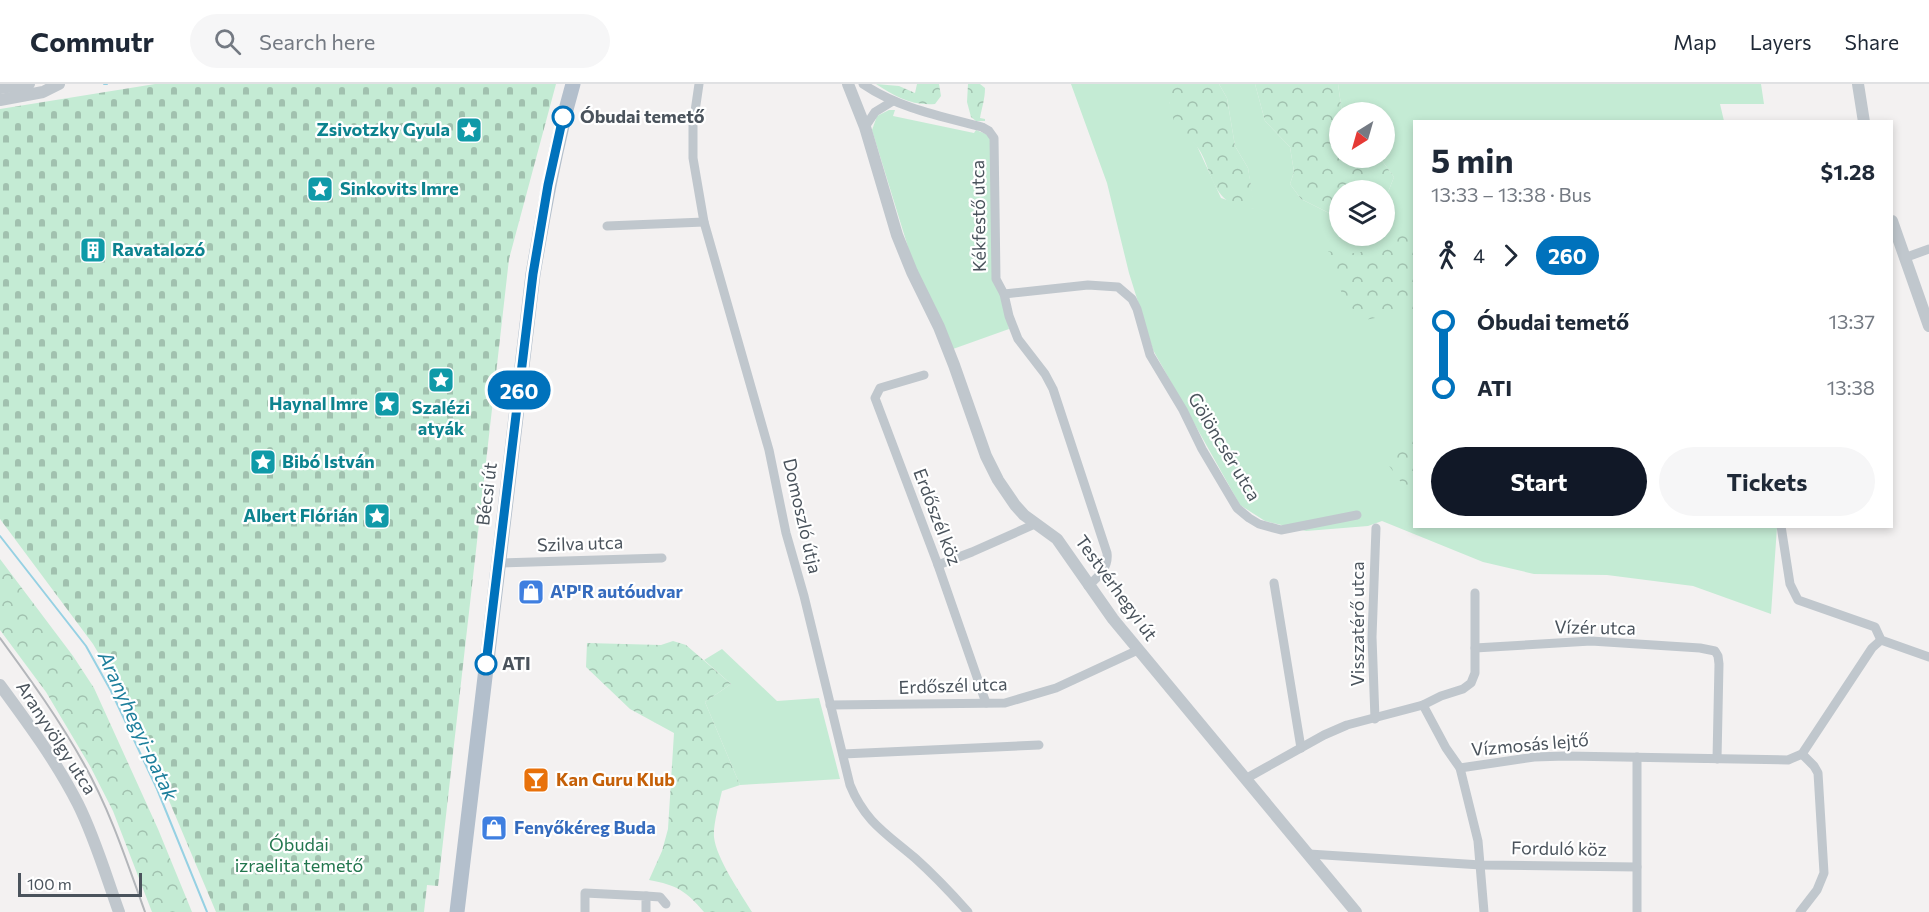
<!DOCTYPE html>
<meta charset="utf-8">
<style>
body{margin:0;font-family:Commissioner,sans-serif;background:#f6f6f7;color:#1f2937;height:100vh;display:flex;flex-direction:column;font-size:22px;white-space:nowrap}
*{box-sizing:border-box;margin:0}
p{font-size:20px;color:#747a83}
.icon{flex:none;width:33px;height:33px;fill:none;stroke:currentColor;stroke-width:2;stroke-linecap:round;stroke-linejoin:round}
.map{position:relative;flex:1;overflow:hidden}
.drawer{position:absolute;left:1413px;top:36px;width:480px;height:408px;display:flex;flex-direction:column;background:#fff;border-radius:0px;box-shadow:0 3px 9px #0003}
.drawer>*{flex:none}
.badge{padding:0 12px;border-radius:20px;font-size:21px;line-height:39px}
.needle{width:39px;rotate:217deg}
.tools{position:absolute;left:1329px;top:18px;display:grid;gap:12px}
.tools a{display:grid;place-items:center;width:66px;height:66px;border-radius:50%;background:#fff;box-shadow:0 3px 9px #0003;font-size:30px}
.scale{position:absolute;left:18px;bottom:15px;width:124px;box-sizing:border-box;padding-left:6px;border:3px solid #4a535c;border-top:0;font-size:16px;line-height:21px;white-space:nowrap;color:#4a535c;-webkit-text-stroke:4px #fff;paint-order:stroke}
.map>.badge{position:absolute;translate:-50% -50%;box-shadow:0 0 0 3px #fff}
.legs{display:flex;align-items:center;gap:9px;height:66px;padding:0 18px;font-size:20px}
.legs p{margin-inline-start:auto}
.head{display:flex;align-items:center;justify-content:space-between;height:102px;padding:0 18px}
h1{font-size:33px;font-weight:700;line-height:45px}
.button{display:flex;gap:12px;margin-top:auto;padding:12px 18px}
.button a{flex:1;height:69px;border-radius:36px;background:#111827;color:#fff;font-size:24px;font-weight:700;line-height:69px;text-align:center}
.button a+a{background:#f6f6f7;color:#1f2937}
ul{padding:0 18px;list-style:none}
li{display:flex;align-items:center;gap:21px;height:66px;font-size:22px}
li i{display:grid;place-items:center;width:9px;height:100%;margin:0 8px;background:currentColor}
li i::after{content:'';width:15px;height:15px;margin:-8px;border:4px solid;border-radius:50%;background:#fff}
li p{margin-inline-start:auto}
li:first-child i{background:linear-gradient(#0000 50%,currentColor 0)}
li:last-child i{background:linear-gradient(currentColor 50%,#0000 0)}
header{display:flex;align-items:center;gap:36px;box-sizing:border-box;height:84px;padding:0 30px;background:#fff;border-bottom:2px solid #e0e1e3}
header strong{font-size:28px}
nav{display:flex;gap:33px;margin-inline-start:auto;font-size:21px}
.search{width:420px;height:54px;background:#f6f6f7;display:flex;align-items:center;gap:15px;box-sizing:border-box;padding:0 21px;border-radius:33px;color:#747a83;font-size:22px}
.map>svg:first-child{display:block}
.grass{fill:#c4ebd4}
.forest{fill:url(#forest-crowns)}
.cemetery{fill:url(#cemetery-stones)}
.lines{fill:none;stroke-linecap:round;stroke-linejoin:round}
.stream{stroke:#96d1e3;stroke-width:2}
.minor{stroke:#c0c7cd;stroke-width:9}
.tertiary{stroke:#c0c7cd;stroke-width:12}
.primary{stroke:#b3bfcc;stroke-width:15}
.rail{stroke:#b3b6ba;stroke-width:2}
.line-1-casing{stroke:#fff;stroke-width:14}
.line-1{stroke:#0072bc;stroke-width:9}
.stop-1-dot{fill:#fff;stroke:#0072bc;stroke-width:3}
.labels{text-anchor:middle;stroke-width:4.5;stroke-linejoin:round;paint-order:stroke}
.stop-label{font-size:18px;font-weight:bold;fill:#4a535c;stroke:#fff;text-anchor:start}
.culture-label{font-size:18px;font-weight:bold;fill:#0d838f;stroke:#fff;text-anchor:end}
.street-label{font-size:18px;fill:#4a535c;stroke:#fff}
.shop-label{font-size:18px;font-weight:bold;fill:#366cbe;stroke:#fff;text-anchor:start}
.food-label{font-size:18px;font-weight:bold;fill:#c56008;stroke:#fff;text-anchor:start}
.park-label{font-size:18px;fill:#22764e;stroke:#fff}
.water-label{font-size:20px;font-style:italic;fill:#1d7f9c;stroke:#fff}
</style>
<header>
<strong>Commutr</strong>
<div class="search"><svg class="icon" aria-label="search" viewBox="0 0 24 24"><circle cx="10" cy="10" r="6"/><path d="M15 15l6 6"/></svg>Search here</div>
<nav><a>Map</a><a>Layers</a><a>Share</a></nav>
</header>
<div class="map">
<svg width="1929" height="828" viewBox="0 0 1929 828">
<defs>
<pattern id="forest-crowns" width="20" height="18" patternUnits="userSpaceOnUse" patternTransform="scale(1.5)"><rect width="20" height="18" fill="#c4ebd4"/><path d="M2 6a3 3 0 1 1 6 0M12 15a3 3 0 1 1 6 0" fill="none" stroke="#a1c1af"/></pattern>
<pattern id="cemetery-stones" width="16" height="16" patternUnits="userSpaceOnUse" patternTransform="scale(1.5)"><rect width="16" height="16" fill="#c4ebd4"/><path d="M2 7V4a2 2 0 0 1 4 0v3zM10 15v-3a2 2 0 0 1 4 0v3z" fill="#a1c1af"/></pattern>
</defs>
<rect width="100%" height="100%" fill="#f3f1f1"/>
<g class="grass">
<polygon points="1071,0 1169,0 1169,18 1189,54 1197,62 1221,114 1254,125 1248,84 1235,62 1227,14 1219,0 1255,0 1265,37 1290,63 1294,88 1290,100 1301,115 1339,134 1340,152 1384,152 1385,116 1394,93 1380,74 1384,74 1384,28 1342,28 1338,0 1761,0 1764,20 1720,20 1724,37 1414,38 1414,442 1777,443 1771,530 1693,502 1607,491 1534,490 1483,478 1382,437 1368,442 1306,447 1265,437 1240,421 1153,266 1129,189 1107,99"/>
<polygon points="889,26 895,26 893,32 974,49 976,46 986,50 991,54 1001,209 1009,245 953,265 916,189 872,46 877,32"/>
<polygon points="722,565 777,617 819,614 840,695 740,701 705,618 731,600 704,576"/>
</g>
<g class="forest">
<path d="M876,0L899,2L915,9L917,0H939L941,12L935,20C912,22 894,12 876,0Z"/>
<path d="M968,0H980L985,4C985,15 982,23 980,34L985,35V37H976L971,33L967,18Z"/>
<path d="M1169,0H1219L1227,14L1235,62L1248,84L1255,125C1196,123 1220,59 1178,52L1169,18Z"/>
<polygon points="1255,0 1338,0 1342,28 1340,28 1340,74 1380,74 1394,93 1385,116 1384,106 1340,106 1339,134 1301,115 1290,100 1294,88 1290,63 1265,37"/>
<path d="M1414,147V229L1395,230L1365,236C1344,221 1332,192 1328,167C1345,171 1359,170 1375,164C1389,159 1399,149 1414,147Z"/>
<polygon points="1414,346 1414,411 1403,401 1385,376 1387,364"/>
<polygon points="1517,443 1551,442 1551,443 1542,458"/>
<polygon points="0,475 73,572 94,604 158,745 192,828 152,828 113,727 90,682 46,608 0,546"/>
<path d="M673,557L686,561L731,600L705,618L740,701L722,707C719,720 713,741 714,753C716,774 741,810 752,828H704C686,807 677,801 649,796L662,767L668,745L674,649L630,625L586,583L587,559L661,561Z"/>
</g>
<polygon class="cemetery" points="155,0 556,0 509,175 438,802 427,801 424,828 216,828 127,617 93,560 0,435 0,25"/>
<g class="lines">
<g class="stream">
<polyline points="104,0 107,0"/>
<polyline points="0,452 86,562 111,607 157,705 207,828"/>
</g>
<g class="minor">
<path d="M699,0L693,41V74L704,138L769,366L786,449L804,512L850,701C865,738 887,750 915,774C934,791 951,809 968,828"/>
<path d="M863,0C898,24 940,32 982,43L989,47L994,54L996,195L1004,210L1009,232L1018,255L1045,290L1053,305L1107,469C1109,484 1098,493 1088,502"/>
<polyline points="865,43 875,28 893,17"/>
<polyline points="607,142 704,138"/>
<polyline points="1904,174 1929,165"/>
<polyline points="1004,210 1088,201 1118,203 1132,215 1137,225 1150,271 1183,326 1202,365 1237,424 1249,434 1259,440 1281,446 1357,431"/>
<polyline points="924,291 880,304 875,314 938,481 986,619"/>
<polyline points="1781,442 1790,500 1798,516 1875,543 1881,556 1929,573"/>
<polyline points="499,479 662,474"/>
<polyline points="938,481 972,468 1035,440"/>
<polyline points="1274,499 1301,664"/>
<polyline points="1475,564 1591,557 1700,564 1715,567 1718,572 1719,580 1717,675"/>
<polyline points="830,621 1005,619 1056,604 1138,566"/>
<polyline points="1423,621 1446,664 1460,684 1478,757 1484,828"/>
<polyline points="1375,635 1372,553 1376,444"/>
<polyline points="843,670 1039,661"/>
<polyline points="1637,673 1637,828"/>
<polyline points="1460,684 1534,673 1566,672 1788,676 1802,670 1872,564 1881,556"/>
<polyline points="1247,694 1324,651 1347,641 1423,621 1441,612 1463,605 1471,599 1475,589 1475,509"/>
<polyline points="1309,770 1481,781 1637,783"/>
<polyline points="646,812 660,813 666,820"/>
<polyline points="585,828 585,809 646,812 646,828"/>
<polyline points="1800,828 1817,806 1824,789 1818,689 1814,682 1802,670"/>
</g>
<g class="tertiary">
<polyline points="848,0 865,43 897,151 912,188 939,243 954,281 986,372 998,396 1015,421 1024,431 1057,455 1113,535 1356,828"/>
<polyline points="1858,0 1864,38"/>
<polyline points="0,4 29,0"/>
<polyline points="0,16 43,8 59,0"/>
<polyline points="1892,137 1929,242"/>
<path d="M0,601C28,639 56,677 78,720C95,754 106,792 119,828"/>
</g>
<path class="primary" d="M457,828L533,190C544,126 555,63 573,0"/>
<path class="rail" d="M0,554C30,595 59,635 84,680C110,726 127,778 145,828"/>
</g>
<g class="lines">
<defs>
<polyline id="line-1" points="486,580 533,190 548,101 563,33"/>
</defs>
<use href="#line-1" class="line-1-casing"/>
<use href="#line-1" class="line-1"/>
</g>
<defs>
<symbol id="sight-square" viewBox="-11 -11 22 22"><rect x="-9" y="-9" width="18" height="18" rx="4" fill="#0f9aa8" stroke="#fff"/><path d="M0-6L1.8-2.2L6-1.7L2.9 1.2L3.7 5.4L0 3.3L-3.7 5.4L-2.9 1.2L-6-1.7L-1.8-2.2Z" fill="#fff"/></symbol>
<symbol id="building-square" viewBox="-11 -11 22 22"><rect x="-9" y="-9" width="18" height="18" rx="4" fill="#0f9aa8" stroke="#fff"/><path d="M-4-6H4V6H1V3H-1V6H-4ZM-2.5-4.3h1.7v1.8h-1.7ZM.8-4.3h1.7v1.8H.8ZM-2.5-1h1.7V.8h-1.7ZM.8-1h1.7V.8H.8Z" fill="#fff"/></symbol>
<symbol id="shop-square" viewBox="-11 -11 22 22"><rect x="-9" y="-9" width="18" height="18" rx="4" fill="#3f7fe0" stroke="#fff"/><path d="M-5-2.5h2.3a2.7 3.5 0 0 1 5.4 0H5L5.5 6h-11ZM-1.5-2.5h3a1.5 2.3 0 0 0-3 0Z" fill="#fff"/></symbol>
<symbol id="bar-square" viewBox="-11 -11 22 22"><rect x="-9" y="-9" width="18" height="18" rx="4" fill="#e8710a" stroke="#fff"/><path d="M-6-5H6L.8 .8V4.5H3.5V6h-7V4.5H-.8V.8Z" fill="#fff"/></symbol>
</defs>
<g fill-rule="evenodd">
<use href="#sight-square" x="454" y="31" width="30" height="30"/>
<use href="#sight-square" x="305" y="90" width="30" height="30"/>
<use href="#building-square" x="78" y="151" width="30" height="30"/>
<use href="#sight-square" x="426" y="281" width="30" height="30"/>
<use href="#sight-square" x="372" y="305" width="30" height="30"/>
<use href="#sight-square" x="248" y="363" width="30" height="30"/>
<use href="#sight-square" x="362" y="417" width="30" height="30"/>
<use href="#shop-square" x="516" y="493" width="30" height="30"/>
<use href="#bar-square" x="521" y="681" width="30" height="30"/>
<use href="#shop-square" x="479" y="729" width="30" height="30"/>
</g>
<g class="stop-1-dot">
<circle cx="563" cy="33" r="10"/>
<circle cx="486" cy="580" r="10"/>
</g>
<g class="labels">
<g class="stop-label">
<text x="580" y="39">Óbudai temető</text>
<text x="502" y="586">ATI</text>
</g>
<g class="culture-label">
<text x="450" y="52">Zsivotzky Gyula</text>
<text x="340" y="111" text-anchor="start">Sinkovits Imre</text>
<text x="112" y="172" text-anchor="start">Ravatalozó</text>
<text x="368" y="326">Haynal Imre</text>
<text x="441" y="330" text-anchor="middle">Szalézi<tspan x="441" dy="21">atyák</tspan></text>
<text x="282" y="384" text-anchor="start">Bibó István</text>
<text x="358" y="438">Albert Flórián</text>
</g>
<g class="street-label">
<text transform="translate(979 132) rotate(-91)" y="6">Kékfestő utca</text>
<text transform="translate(1224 363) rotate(59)" y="6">Gölöncsér utca</text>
<text transform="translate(487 410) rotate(-83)" y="6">Bécsi út</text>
<text transform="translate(802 432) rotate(77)" y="6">Domoszló útja</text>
<text transform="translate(937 433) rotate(69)" y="6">Erdőszél köz</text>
<text transform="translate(580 460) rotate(-2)" y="6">Szilva utca</text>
<text transform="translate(1116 504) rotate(54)" y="6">Testvérhegyi út</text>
<text transform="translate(1358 540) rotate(-90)" y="6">Visszatérő utca</text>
<text transform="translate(1595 544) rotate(1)" y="6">Vízér utca</text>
<text transform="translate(953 602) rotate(-2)" y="6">Erdőszél utca</text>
<text transform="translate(56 654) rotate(57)" y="6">Aranyvölgy utca</text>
<text transform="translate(1530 661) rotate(-5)" y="6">Vízmosás lejtő</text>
<text transform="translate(1559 765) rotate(1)" y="6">Forduló köz</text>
</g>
<g class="shop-label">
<text x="550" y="514">A'P'R autóudvar</text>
<text x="514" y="750">Fenyőkéreg Buda</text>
</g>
<g class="food-label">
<text x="556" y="702">Kan Guru Klub</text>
</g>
<g class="park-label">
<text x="299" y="767">Óbudai<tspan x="299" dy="21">izraelita temető</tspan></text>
</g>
<g class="water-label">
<text transform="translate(138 642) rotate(65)" y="7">Aranyhegyi-patak</text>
</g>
</g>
</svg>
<div class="tools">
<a><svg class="needle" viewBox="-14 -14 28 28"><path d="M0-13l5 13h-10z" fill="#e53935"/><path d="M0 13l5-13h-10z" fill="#747a83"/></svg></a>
<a><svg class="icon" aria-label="layers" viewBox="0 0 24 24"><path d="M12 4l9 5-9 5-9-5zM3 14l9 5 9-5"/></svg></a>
</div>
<div class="scale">100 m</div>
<b class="badge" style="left:519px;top:306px;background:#0072bc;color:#fff">260</b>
<section class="drawer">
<div class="head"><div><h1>5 min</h1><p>13:33 – 13:38 · Bus</p></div><b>$1.28</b></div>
<div class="legs"><svg class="icon" aria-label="walk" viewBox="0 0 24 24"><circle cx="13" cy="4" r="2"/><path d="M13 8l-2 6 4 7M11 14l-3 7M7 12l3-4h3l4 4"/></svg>4<svg class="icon" aria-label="forward" viewBox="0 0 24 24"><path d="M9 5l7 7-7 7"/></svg><b class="badge" style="background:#0072bc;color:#fff">260</b></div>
<ul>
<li><i style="color:#0072bc"></i><b>Óbudai temető</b><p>13:37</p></li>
<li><i style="color:#0072bc"></i><b>ATI</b><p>13:38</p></li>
</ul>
<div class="button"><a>Start</a><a>Tickets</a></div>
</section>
</div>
